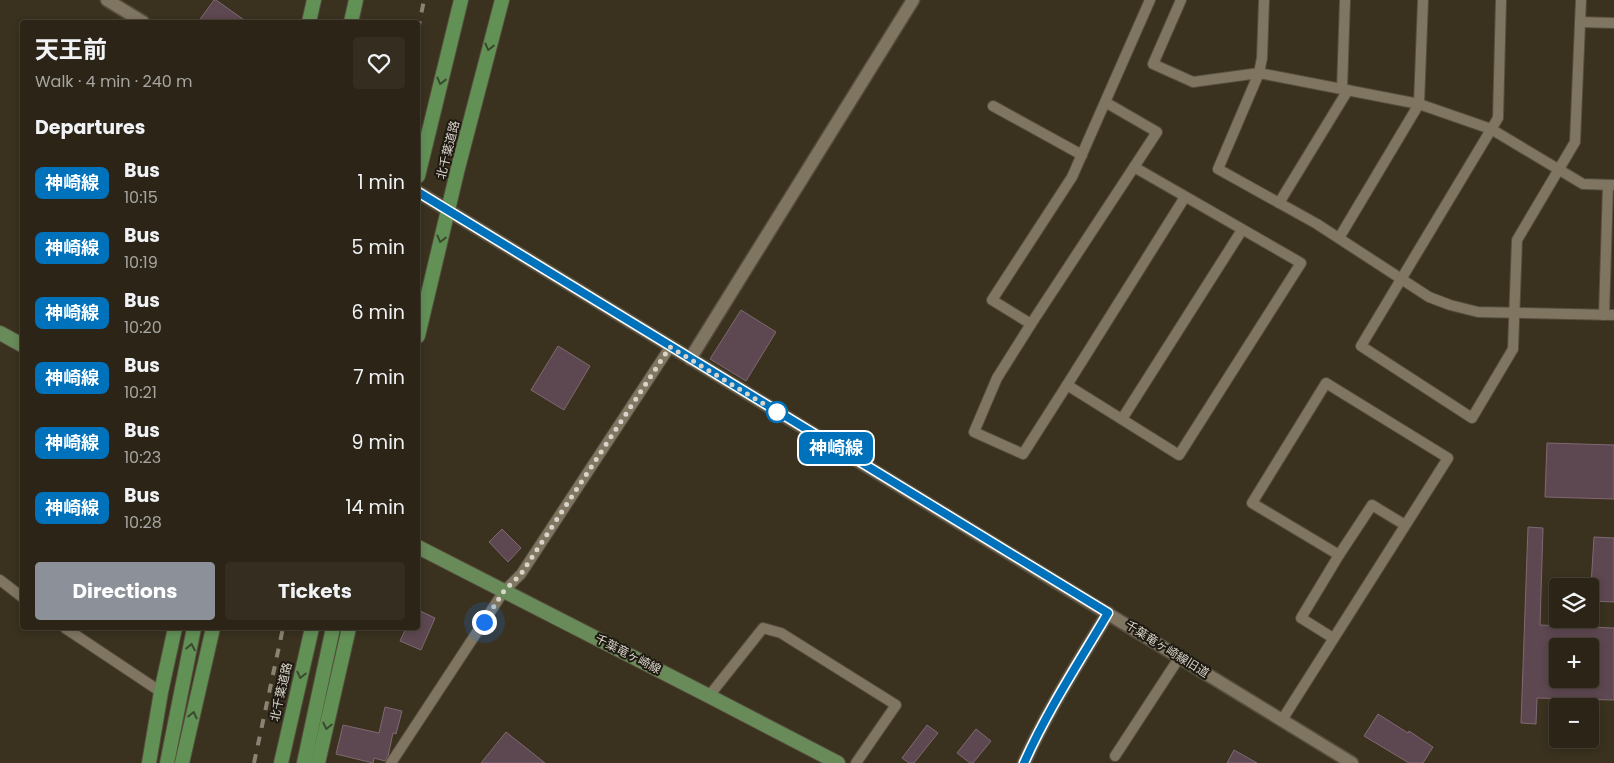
<!DOCTYPE html>
<meta charset="utf-8">
<style>
body{margin:0;font-family:Poppins,"Noto Sans JP",sans-serif;background:#342d20;color:#f1f3f6;height:100vh;display:flex;flex-direction:column;font-size:19px;white-space:nowrap}
*{box-sizing:border-box;margin:0}
p{font-size:16px;color:#a6a5a1}
.icon{flex:none;width:28px;height:28px;fill:none;stroke:currentColor;stroke-width:2;stroke-linecap:round;stroke-linejoin:round}
.map{position:relative;flex:1;overflow:hidden}
.side{position:absolute;left:20px;top:20px;width:400px;height:610px;display:flex;flex-direction:column;background:#2c2517;border-radius:5px;box-shadow:0 2px 8px #0003,0 0 0 1px #484236}
.side>*{flex:none}
.badge{padding:0 10px;border-radius:8px;font-size:18px;line-height:32px}
.buttons{position:absolute;left:1549px;top:578px;display:grid;gap:10px}
.buttons a{display:grid;place-items:center;width:50px;height:50px;border-radius:5px;background:#2c2517;box-shadow:0 2px 8px #0003,0 0 0 1px #484236;font-size:25px}
.you{position:absolute;width:25px;height:25px;margin:-12px;border:4px solid #fff;border-radius:50%;background:#1a73e8;box-shadow:0 0 0 8px #1a73e833}
.map>.badge{position:absolute;translate:-50% -50%;box-shadow:0 0 0 2px #fff}
h2{padding:0 15px;font-size:19px;line-height:45px}
.round{display:grid;place-items:center;flex:none;width:52px;height:52px;border-radius:5px;background:#342d20}
.summary{display:flex;align-items:center;justify-content:space-between;height:85px;padding:0 15px}
h1{font-size:24px;font-weight:700;line-height:38px}
.primary-button{display:flex;gap:10px;margin-top:auto;padding:10px 15px}
.primary-button a{flex:1;height:58px;border-radius:5px;background:#8c9099;color:#fff;font-size:20px;font-weight:700;line-height:58px;text-align:center}
.primary-button a+a{background:#342d20;color:#f1f3f6}
ul{padding:0;list-style:none}
li{display:flex;align-items:center;gap:15px;height:65px;padding:0 15px}
li div{flex:1}
li b{display:block;font-size:19px}
li em{font-style:normal}
li .badge{min-width:55px;font-weight:700;text-align:center}
.map>svg:first-child{display:block}
.building{fill:#5d4750;stroke:#806972;fill-rule:evenodd}
.lines{fill:none;stroke-linecap:round;stroke-linejoin:round}
.minor-casing{stroke:#554d3d;stroke-width:12}
.tertiary-casing{stroke:#554d3d;stroke-width:15}
.primary-casing{stroke:#554d3d;stroke-width:16}
.trunk-casing{stroke:#554d3d;stroke-width:16}
.minor{stroke:#7f7561;stroke-width:10}
.tertiary{stroke:#7f7561;stroke-width:12}
.primary{stroke:#698a59;stroke-width:14}
.trunk{stroke:#629156;stroke-width:14}
.rail{stroke:#8a8374;stroke-width:4;stroke-dasharray:9 9;stroke-linecap:butt}
.oneway{stroke:#394a2d}
.line-casing{stroke:#fff;stroke-width:11}
.line{stroke:#0072bc;stroke-width:8}
.walk{stroke:#d9d4c9;stroke-width:5;stroke-dasharray:0 9}
.stop-dot{fill:#fff;stroke:#0072bc;stroke-width:2.5}
.labels{text-anchor:middle;stroke-width:4;stroke-linejoin:round;paint-order:stroke}
.street-label{font-size:12px;fill:#d9d4c9;stroke:#1e1a12}
</style>
<div class="map">
<svg width="1614" height="763" viewBox="0 0 1614 763">
<rect width="100%" height="100%" fill="#3a311f"/>
<g class="building">
<polygon points="214,0 216,0 247,22 198,22"/>
<polygon points="741,310 776,332 746,381 710,359"/>
<polygon points="558,346 590,366 564,410 531,390"/>
<polygon points="1547,443 1614,445 1614,499 1545,497"/>
<path d="M1528,527L1543,528L1540,625L1614,628V700L1537,698L1536,724L1521,723ZM1558,644L1590,645V682L1558,681Z"/>
<polygon points="502,529 521,548 508,562 489,542"/>
<polygon points="1594,537 1614,538 1614,602 1590,601"/>
<polygon points="418,610 435,618 421,650 400,641 406,628 418,628"/>
<polygon points="385,707 402,711 396,734 393,733 388,756 385,761 374,758 373,763 336,754 343,725 379,733"/>
<polygon points="1378,714 1408,733 1409,731 1433,747 1423,763 1409,763 1364,736"/>
<polygon points="927,725 938,733 914,763 909,763 902,758"/>
<polygon points="976,729 991,741 973,763 970,763 957,753"/>
<polygon points="506,732 545,763 481,763"/>
<polygon points="1234,750 1257,763 1227,763"/>
</g>
<g class="lines">
<defs>
<g id="minor">
<polyline points="1181,0 1153,64 1193,82 1259,73 1419,104 1491,129 1583,184 1614,185"/>
<polyline points="1264,0 1262,58 1259,73 1218,169 1317,224 1429,297 1450,305 1478,312 1614,315"/>
<polyline points="1501,0 1498,118 1361,346 1472,418 1513,349 1517,240 1575,142 1581,0"/>
<polyline points="1580,22 1614,23"/>
<polyline points="1342,89 1345,0"/>
<polyline points="1105,102 1157,132 1031,324 992,300 1072,177 1150,0"/>
<polyline points="993,106 1082,155"/>
<polyline points="1134,167 1301,263 1179,455 1067,385 1185,197"/>
<polyline points="1279,203 1348,90"/>
<polyline points="1339,238 1419,104 1423,0"/>
<polyline points="1604,315 1608,185"/>
<polyline points="1031,324 997,378 974,432 1023,454 1067,385"/>
<polyline points="1122,419 1242,230"/>
<polyline points="0,580 22,597"/>
<polyline points="65,628 161,692"/>
<polyline points="1333,638 1301,618 1339,555"/>
<polyline points="709,696 763,628 781,633 896,705 856,763"/>
<polyline points="1282,720 1448,458 1326,383 1252,503 1339,555 1372,505 1405,525"/>
<polyline points="1115,756 1179,658"/>
<polyline points="391,763 504,591 521,574 670,347"/>
</g>
<g id="tertiary">
<polyline points="107,0 143,22"/>
<polyline points="418,192 1352,763"/>
<polyline points="690,359 913,0"/>
<path d="M1024,763C1047,711 1079,662 1108,613"/>
</g>
<g id="primary">
<polyline points="0,333 22,345"/>
<polyline points="418,547 709,696 838,763"/>
</g>
<g id="trunk">
<polyline points="309,22 314,0"/>
<polyline points="351,22 356,0"/>
<polyline points="418,176 461,0"/>
<polyline points="418,336 458,168 502,0"/>
<polyline points="149,763 161,692 175,628"/>
<polyline points="167,763 194,628"/>
<polyline points="182,763 213,628"/>
<polyline points="281,763 312,628"/>
<polyline points="304,763 333,628"/>
<polyline points="318,763 349,628"/>
</g>
</defs>
<use href="#minor" class="minor-casing"/>
<use href="#tertiary" class="tertiary-casing"/>
<use href="#primary" class="primary-casing"/>
<use href="#trunk" class="trunk-casing"/>
<use href="#minor" class="minor"/>
<use href="#tertiary" class="tertiary"/>
<use href="#primary" class="primary"/>
<use href="#trunk" class="trunk"/>
<g class="rail">
<polyline points="418,30 424,0"/>
<polyline points="254,763 283,628"/>
</g>
</g>
<defs><path id="oneway-chevron" d="M-2-3.5L2.5 0L-2 3.5" fill="none" stroke-width="1.6" stroke-linecap="round" stroke-linejoin="round" transform="scale(1.25)"/></defs>
<g class="oneway">
<use href="#oneway-chevron" transform="translate(489 47) rotate(104)"/>
<use href="#oneway-chevron" transform="translate(441 81) rotate(104)"/>
<use href="#oneway-chevron" transform="translate(441 239) rotate(104)"/>
<use href="#oneway-chevron" transform="translate(191 647) rotate(-79)"/>
<use href="#oneway-chevron" transform="translate(301 675) rotate(103)"/>
<use href="#oneway-chevron" transform="translate(193 715) rotate(-77)"/>
<use href="#oneway-chevron" transform="translate(327 726) rotate(103)"/>
</g>
<g class="lines">
<defs>
<path id="line" d="M418,192L1108,613C1079,662 1047,711 1024,763"/>
</defs>
<use href="#line" class="line-casing"/>
<use href="#line" class="line"/>
<polyline class="walk" points="484,622 504,591 521,574 670,347 777,412"/>
</g>
<circle class="stop-dot" cx="777" cy="412" r="10"/>
<g class="labels">
<g class="street-label">
<text transform="translate(448 150) rotate(-76)" y="4">北千葉道路</text>
<text transform="translate(1167 649) rotate(32)" y="4">千葉竜ヶ崎線旧道</text>
<text transform="translate(628 654) rotate(27)" y="4">千葉竜ヶ崎線</text>
<text transform="translate(281 692) rotate(-77)" y="4">北千葉道路</text>
</g>
</g>
</svg>
<div class="buttons">
<a><svg class="icon" aria-label="layers" viewBox="0 0 24 24"><path d="M12 4l9 5-9 5-9-5zM3 14l9 5 9-5"/></svg></a>
<a>+</a>
<a>−</a>
</div>
<div class="you" style="left:484px;top:622px"></div>
<b class="badge" style="left:836px;top:448px;background:#0072bc;color:#fff">神崎線</b>
<section class="side">
<div class="summary"><div><h1>天王前</h1><p>Walk · 4 min · 240 m</p></div><a class="round"><svg class="icon" aria-label="heart" viewBox="0 0 24 24"><path d="M12 20l-8-8c-3-5 5-10 8-4 3-6 11-1 8 4z"/></svg></a></div>
<h2>Departures</h2>
<ul>
<li><span class="badge" style="background:#0072bc;color:#fff">神崎線</span><div><b>Bus</b><p>10:15</p></div><em>1 min</em></li>
<li><span class="badge" style="background:#0072bc;color:#fff">神崎線</span><div><b>Bus</b><p>10:19</p></div><em>5 min</em></li>
<li><span class="badge" style="background:#0072bc;color:#fff">神崎線</span><div><b>Bus</b><p>10:20</p></div><em>6 min</em></li>
<li><span class="badge" style="background:#0072bc;color:#fff">神崎線</span><div><b>Bus</b><p>10:21</p></div><em>7 min</em></li>
<li><span class="badge" style="background:#0072bc;color:#fff">神崎線</span><div><b>Bus</b><p>10:23</p></div><em>9 min</em></li>
<li><span class="badge" style="background:#0072bc;color:#fff">神崎線</span><div><b>Bus</b><p>10:28</p></div><em>14 min</em></li>
</ul>
<div class="primary-button"><a>Directions</a><a>Tickets</a></div>
</section>
</div>
